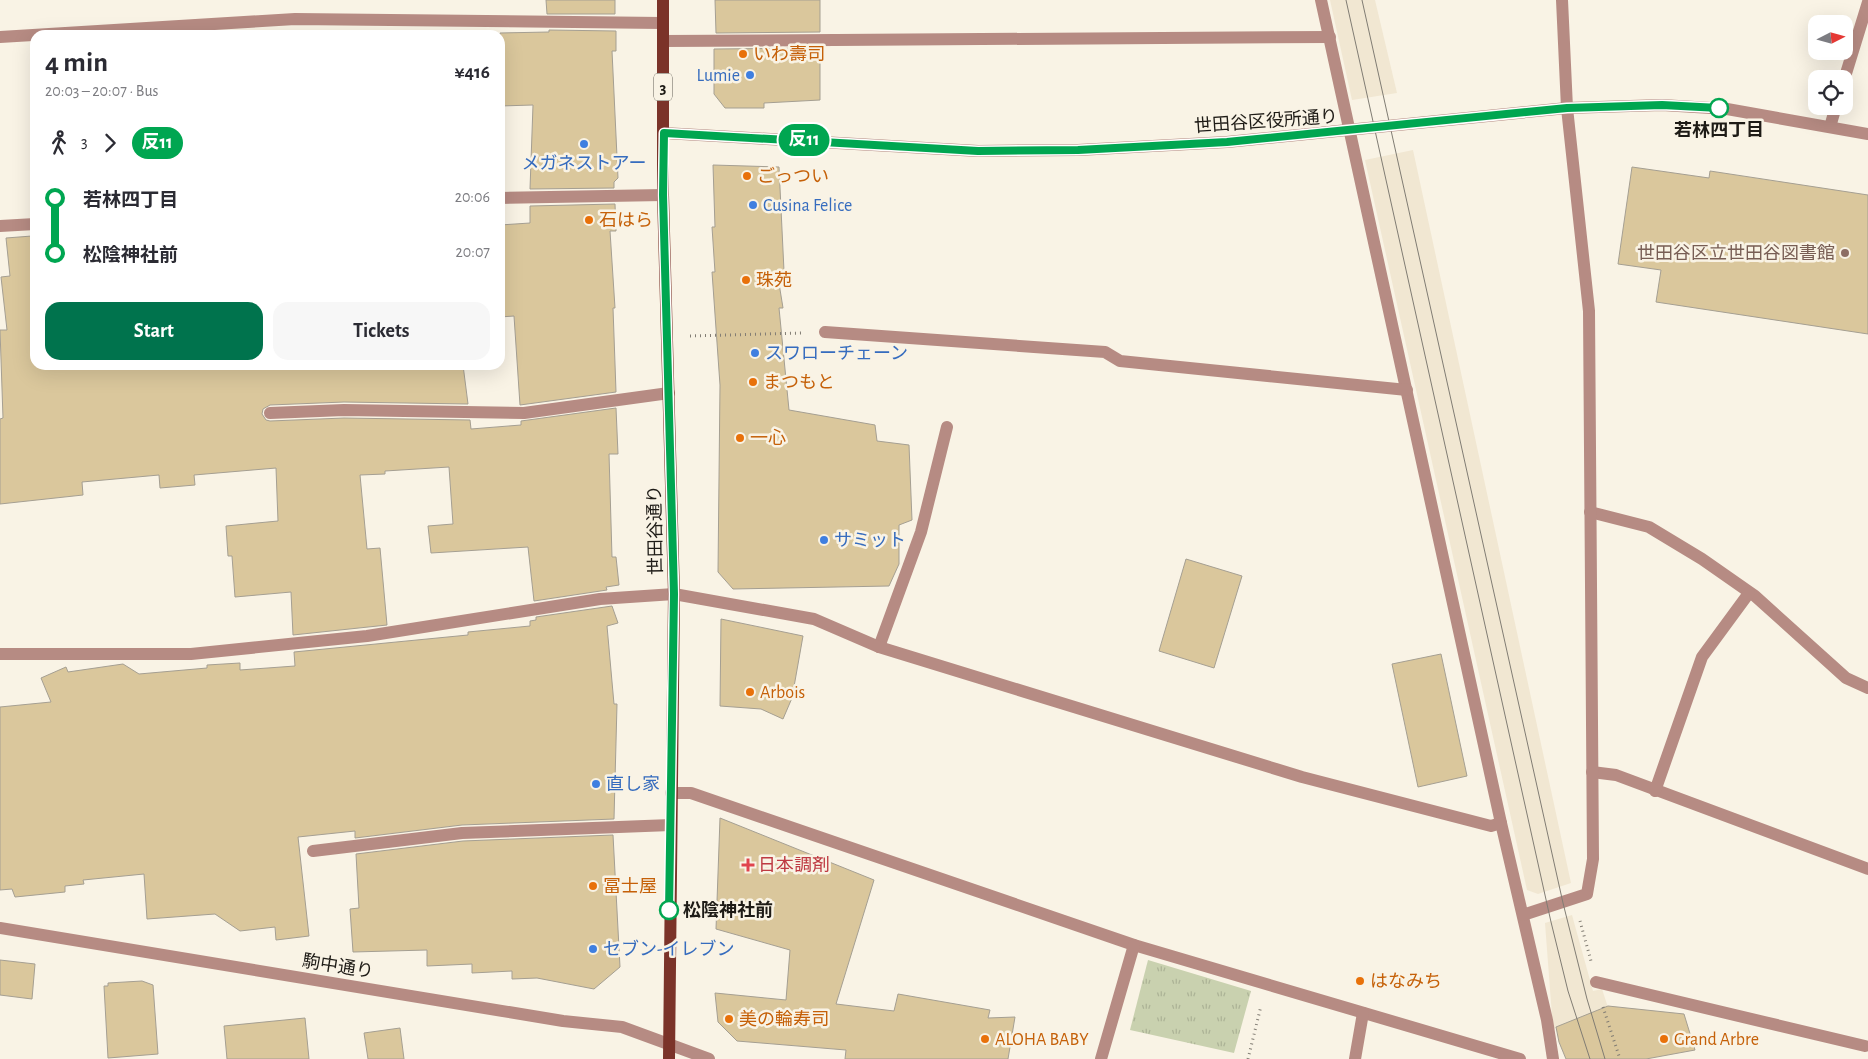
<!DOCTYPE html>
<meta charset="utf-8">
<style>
body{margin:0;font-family:"Alegreya Sans","Noto Sans JP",sans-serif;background:#f7f7f7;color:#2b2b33;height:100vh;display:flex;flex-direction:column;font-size:19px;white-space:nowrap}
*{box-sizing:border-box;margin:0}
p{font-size:16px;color:#7c7c81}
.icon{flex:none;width:28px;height:28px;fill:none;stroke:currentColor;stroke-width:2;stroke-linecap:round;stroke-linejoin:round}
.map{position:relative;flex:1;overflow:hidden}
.drawer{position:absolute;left:30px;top:30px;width:475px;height:340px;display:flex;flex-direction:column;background:#fff;border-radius:15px;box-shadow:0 5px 20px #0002}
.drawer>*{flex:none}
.badge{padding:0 10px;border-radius:16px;font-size:18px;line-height:32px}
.needle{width:32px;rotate:84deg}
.buttons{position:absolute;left:1808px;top:15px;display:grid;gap:10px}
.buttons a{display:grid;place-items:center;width:45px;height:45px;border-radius:10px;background:#fff;box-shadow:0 5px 20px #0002;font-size:25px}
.map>.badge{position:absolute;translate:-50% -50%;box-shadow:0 0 0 2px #fff}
.legs{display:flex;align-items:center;gap:8px;height:55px;padding:0 15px;font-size:16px}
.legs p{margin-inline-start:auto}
.head{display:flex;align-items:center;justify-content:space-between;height:85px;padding:0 15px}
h1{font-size:28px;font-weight:700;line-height:38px}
.action{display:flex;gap:10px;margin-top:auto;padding:10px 15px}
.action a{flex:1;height:58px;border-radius:15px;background:#00734d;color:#fff;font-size:20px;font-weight:700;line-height:58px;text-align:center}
.action a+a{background:#f7f7f7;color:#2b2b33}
ul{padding:0 15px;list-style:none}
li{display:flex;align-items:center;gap:18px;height:55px;font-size:19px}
li i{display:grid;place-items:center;width:8px;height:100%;margin:0 6px;background:currentColor}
li i::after{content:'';width:12px;height:12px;margin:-6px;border:4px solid;border-radius:50%;background:#fff}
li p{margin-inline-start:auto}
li:first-child i{background:linear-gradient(#0000 50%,currentColor 0)}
li:last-child i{background:linear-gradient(currentColor 50%,#0000 0)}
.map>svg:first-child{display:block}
.built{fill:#f1e7d2}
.park{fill:url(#park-tufts)}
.building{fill:#dac79c;stroke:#a59f92}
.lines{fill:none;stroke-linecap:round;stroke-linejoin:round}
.path{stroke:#827d74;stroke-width:3;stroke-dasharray:1 4;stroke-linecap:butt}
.minor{stroke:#b68b83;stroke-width:12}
.major{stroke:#7b3329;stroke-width:12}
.tram{stroke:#807c73;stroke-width:1}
.line-1-casing{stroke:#fff;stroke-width:11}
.line-1{stroke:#00a651;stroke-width:8}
.food-dot{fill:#e8710a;stroke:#f9f3e5;stroke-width:2}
.shop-dot{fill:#3f7fe0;stroke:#f9f3e5;stroke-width:2}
.stop-1-dot{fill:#fff;stroke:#00a651;stroke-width:2.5}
.education-dot{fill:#8d6e63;stroke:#f9f3e5;stroke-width:2}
.health-dot{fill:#e0444e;stroke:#f9f3e5;stroke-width:2}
.labels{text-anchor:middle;stroke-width:5;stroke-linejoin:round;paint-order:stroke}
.shield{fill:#f9f3e5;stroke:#605c54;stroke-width:1}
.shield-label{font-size:16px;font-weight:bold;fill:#1e1b16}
.food-label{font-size:18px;fill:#c56008;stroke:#f9f3e5;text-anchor:start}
.shop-label{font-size:18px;fill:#366cbe;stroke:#f9f3e5;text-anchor:start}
.street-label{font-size:18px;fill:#1e1b16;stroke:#f9f3e5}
.stop-label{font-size:18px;font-weight:bold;fill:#1e1b16;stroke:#f9f3e5}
.education-label{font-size:18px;fill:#785e54;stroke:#f9f3e5;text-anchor:end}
.health-label{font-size:18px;fill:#be3a42;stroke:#f9f3e5;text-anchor:start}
</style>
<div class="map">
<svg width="1868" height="1059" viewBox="0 0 1868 1059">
<defs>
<pattern id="park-tufts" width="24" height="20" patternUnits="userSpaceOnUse" patternTransform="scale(1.25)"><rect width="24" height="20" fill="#c9d1af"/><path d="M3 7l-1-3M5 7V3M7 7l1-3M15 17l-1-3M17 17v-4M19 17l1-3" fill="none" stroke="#acb396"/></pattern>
</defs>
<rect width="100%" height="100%" fill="#f9f3e5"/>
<g class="built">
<polygon points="1330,0 1375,0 1397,93 1352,100"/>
<polygon points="1413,150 1571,883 1538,894 1527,890 1365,160"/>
<polygon points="1572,915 1593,991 1602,989 1615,1029 1561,1026 1553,1029 1545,923"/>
</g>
<polygon class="park" points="1148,960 1251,991 1234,1053 1130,1030"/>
<g class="building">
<polygon points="546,0 615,0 615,14 547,14"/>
<polygon points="715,0 820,0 820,32 716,33"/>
<polygon points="549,30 616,31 616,51 612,51 618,178 614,182 614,188 530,189 533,105 500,106 500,33 549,32"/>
<polygon points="820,48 820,100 764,103 764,108 725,108 714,94 714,49"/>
<polygon points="713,165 779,167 784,271 777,271 783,308 779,308 789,410 875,425 877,441 909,445 912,520 899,525 899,564 889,586 733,589 718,572 720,385 712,272 715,272 712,227 715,227"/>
<polygon points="1632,167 1709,178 1710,171 1868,195 1868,334 1656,302 1661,270 1618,264"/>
<polygon points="615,204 616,231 610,231 615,308 613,308 616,392 520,405 514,316 500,317 500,225 530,223 530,206"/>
<polygon points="32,236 35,267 35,336 32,336 35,365 463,365 468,404 344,402 270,405 263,409 262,414 266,420 270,421 344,418 470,420 471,429 521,425 521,421 616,408 618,454 609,454 612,557 616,557 619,585 606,587 607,590 534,601 528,547 431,553 428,526 453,524 449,467 385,471 385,474 360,475 367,549 380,548 387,625 293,635 291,592 235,597 232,556 228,556 226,526 278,521 276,468 194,475 195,485 160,488 159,475 82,482 83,495 0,504 0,419 3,418 0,330 7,330 1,277 10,276 6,238"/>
<polygon points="1186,559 1242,576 1214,668 1159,651"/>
<polygon points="612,606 618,623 607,626 614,704 617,704 614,819 462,825 355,838 355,831 298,837 309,936 276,940 275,927 240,931 215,914 147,919 144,874 83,880 84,884 65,886 65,892 15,897 12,889 0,890 0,707 51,702 41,678 66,667 68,672 123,664 139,674 207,668 207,665 240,663 240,670 295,666 294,652 468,635 468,632 530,626 530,621 536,620 536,617"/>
<polygon points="721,619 803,636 792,698 783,719 761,709 720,706"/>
<polygon points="1441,654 1467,776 1418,787 1392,664"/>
<polygon points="720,818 874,880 836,1004 894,1011 898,994 990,1010 988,1018 1015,1017 1008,1059 845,1059 846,1050 737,1041 718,1022 715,993 786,1000 790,950 716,929"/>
<polygon points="613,835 620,967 594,989 537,978 512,979 512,971 472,973 472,964 427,966 427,950 353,952 350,909 359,908 356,854 463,841"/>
<polygon points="0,960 35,964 32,999 0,995"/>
<polygon points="142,981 153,985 158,1054 108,1058 104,986 108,986 108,983"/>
<polygon points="1608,1006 1684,1014 1695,1050 1646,1059 1566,1059 1559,1042 1556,1027"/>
<polygon points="305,1018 309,1059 227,1059 224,1026"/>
<polygon points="400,1028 404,1059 368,1059 364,1033"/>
</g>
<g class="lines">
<g class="path">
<polyline points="690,336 802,333"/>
<polyline points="1580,921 1591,961"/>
<polyline points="1603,1007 1620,1059"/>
<polyline points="1248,1059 1261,1006"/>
</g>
<g class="minor">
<polyline points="1321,0 1501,823 1547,1020 1553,1059"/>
<polyline points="0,37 295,19 662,23"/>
<polyline points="663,41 1330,37"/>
<polyline points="1844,80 1868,2"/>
<polyline points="1830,127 1836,106"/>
<polyline points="664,133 978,151 1078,150 1227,142 1567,108 1662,105 1727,109 1868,134"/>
<polyline points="500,198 663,195"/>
<polyline points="0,226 35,224"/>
<polyline points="825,332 1105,352 1120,361 1407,390"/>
<polyline points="270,413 344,410 524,413 669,393"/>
<polyline points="1590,512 1649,527 1702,559 1755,596 1846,678 1868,688"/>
<polyline points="879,647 921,532 947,427"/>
<polyline points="0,654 191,654 367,636 600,599 674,594 814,619 879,647 1302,777 1491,826 1501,823"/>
<polyline points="1592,772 1616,775 1868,869"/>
<polyline points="1655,791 1702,657 1749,593"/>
<polyline points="671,793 691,793 1134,945 1520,1059"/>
<polyline points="313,851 462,833 671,825"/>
<polyline points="1523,915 1587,894 1593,859 1589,311 1567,108 1562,0"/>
<polyline points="0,928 563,1021 622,1027 709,1059"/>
<polyline points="1596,982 1865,1046"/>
<polyline points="1101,1059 1134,945"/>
<polyline points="1355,1059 1363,1013"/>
</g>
<polyline class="major" points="663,0 663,195 674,594 669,1059"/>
<g class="tram">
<polyline points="1346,0 1551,922 1568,991 1590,1059"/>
<polyline points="1362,0 1563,903 1587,999 1605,1059"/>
</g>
</g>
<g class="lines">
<defs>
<polyline id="line-1" points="669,910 674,594 663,195 664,133 978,151 1078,150 1227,142 1567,108 1662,105 1719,108"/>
</defs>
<use href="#line-1" class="line-1-casing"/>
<use href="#line-1" class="line-1"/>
</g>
<g class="food-dot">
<circle cx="743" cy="54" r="5"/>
<circle cx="747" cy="176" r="5"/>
<circle cx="589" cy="220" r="5"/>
<circle cx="746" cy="280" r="5"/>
<circle cx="753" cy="382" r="5"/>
<circle cx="740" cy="438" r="5"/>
<circle cx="750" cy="692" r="5"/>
<circle cx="593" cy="886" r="5"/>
<circle cx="1360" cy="981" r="5"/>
<circle cx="729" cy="1019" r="5"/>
<circle cx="985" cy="1039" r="5"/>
<circle cx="1664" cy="1039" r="5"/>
</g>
<g class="shop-dot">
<circle cx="750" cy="75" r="5"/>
<circle cx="584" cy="144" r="5"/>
<circle cx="753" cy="205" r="5"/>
<circle cx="755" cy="353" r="5"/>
<circle cx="824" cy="540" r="5"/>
<circle cx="596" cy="784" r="5"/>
<circle cx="593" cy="949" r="5"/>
</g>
<g class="stop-1-dot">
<circle cx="1719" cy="108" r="9"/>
<circle cx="669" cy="910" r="9"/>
</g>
<circle class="education-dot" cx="1845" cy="253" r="5"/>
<path class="health-dot" d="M745.5 857.5h5v5h5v5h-5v5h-5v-5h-5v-5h5z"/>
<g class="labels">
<rect class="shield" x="654" y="73.5" width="18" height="27" rx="4"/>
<g class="shield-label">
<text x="663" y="93">3</text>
</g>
<g class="food-label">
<text x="753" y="60">いわ壽司</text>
<text x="757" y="182">ごっつい</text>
<text x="599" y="226">石はら</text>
<text x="756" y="286">珠苑</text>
<text x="763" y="388">まつもと</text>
<text x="750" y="444">一心</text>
<text x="760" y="698">Arbois</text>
<text x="603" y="892">冨士屋</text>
<text x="1370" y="987">はなみち</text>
<text x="739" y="1025">美の輪寿司</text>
<text x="995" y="1045">ALOHA BABY</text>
<text x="1674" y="1045">Grand Arbre</text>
</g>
<g class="shop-label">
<text x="740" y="81" text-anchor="end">Lumie</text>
<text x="584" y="169" text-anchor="middle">メガネストアー</text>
<text x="763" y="211">Cusina Felice</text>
<text x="765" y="359">スワローチェーン</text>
<text x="834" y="546">サミット</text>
<text x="606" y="790">直し家</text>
<text x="603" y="955">セブン-イレブン</text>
</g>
<g class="street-label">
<text transform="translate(1266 121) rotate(-4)" y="6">世田谷区役所通り</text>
<text transform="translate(655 530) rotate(-91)" y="6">世田谷通り</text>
<text transform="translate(338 966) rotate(9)" y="6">駒中通り</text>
</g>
<g class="stop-label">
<text x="1719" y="136">若林四丁目</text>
<text x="683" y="916" text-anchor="start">松陰神社前</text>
</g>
<g class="education-label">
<text x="1835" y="259">世田谷区立世田谷図書館</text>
</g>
<g class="health-label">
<text x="758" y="871">日本調剤</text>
</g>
</g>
</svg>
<div class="buttons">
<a><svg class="needle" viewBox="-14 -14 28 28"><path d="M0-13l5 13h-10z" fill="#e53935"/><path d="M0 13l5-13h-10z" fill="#7c7c81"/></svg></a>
<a><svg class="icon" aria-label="locate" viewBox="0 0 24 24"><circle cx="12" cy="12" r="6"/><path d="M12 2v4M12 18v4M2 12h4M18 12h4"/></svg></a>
</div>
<b class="badge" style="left:804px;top:140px;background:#00a651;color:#fff">反11</b>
<section class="drawer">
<div class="head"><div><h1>4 min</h1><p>20:03 – 20:07 · Bus</p></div><b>¥416</b></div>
<div class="legs"><svg class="icon" aria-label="walk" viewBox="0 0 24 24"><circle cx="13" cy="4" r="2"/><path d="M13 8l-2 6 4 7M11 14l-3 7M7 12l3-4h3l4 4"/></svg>3<svg class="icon" aria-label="forward" viewBox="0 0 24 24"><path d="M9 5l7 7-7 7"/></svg><b class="badge" style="background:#00a651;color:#fff">反11</b></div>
<ul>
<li><i style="color:#00a651"></i><b>若林四丁目</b><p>20:06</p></li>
<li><i style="color:#00a651"></i><b>松陰神社前</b><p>20:07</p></li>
</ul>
<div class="action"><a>Start</a><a>Tickets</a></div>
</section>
</div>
